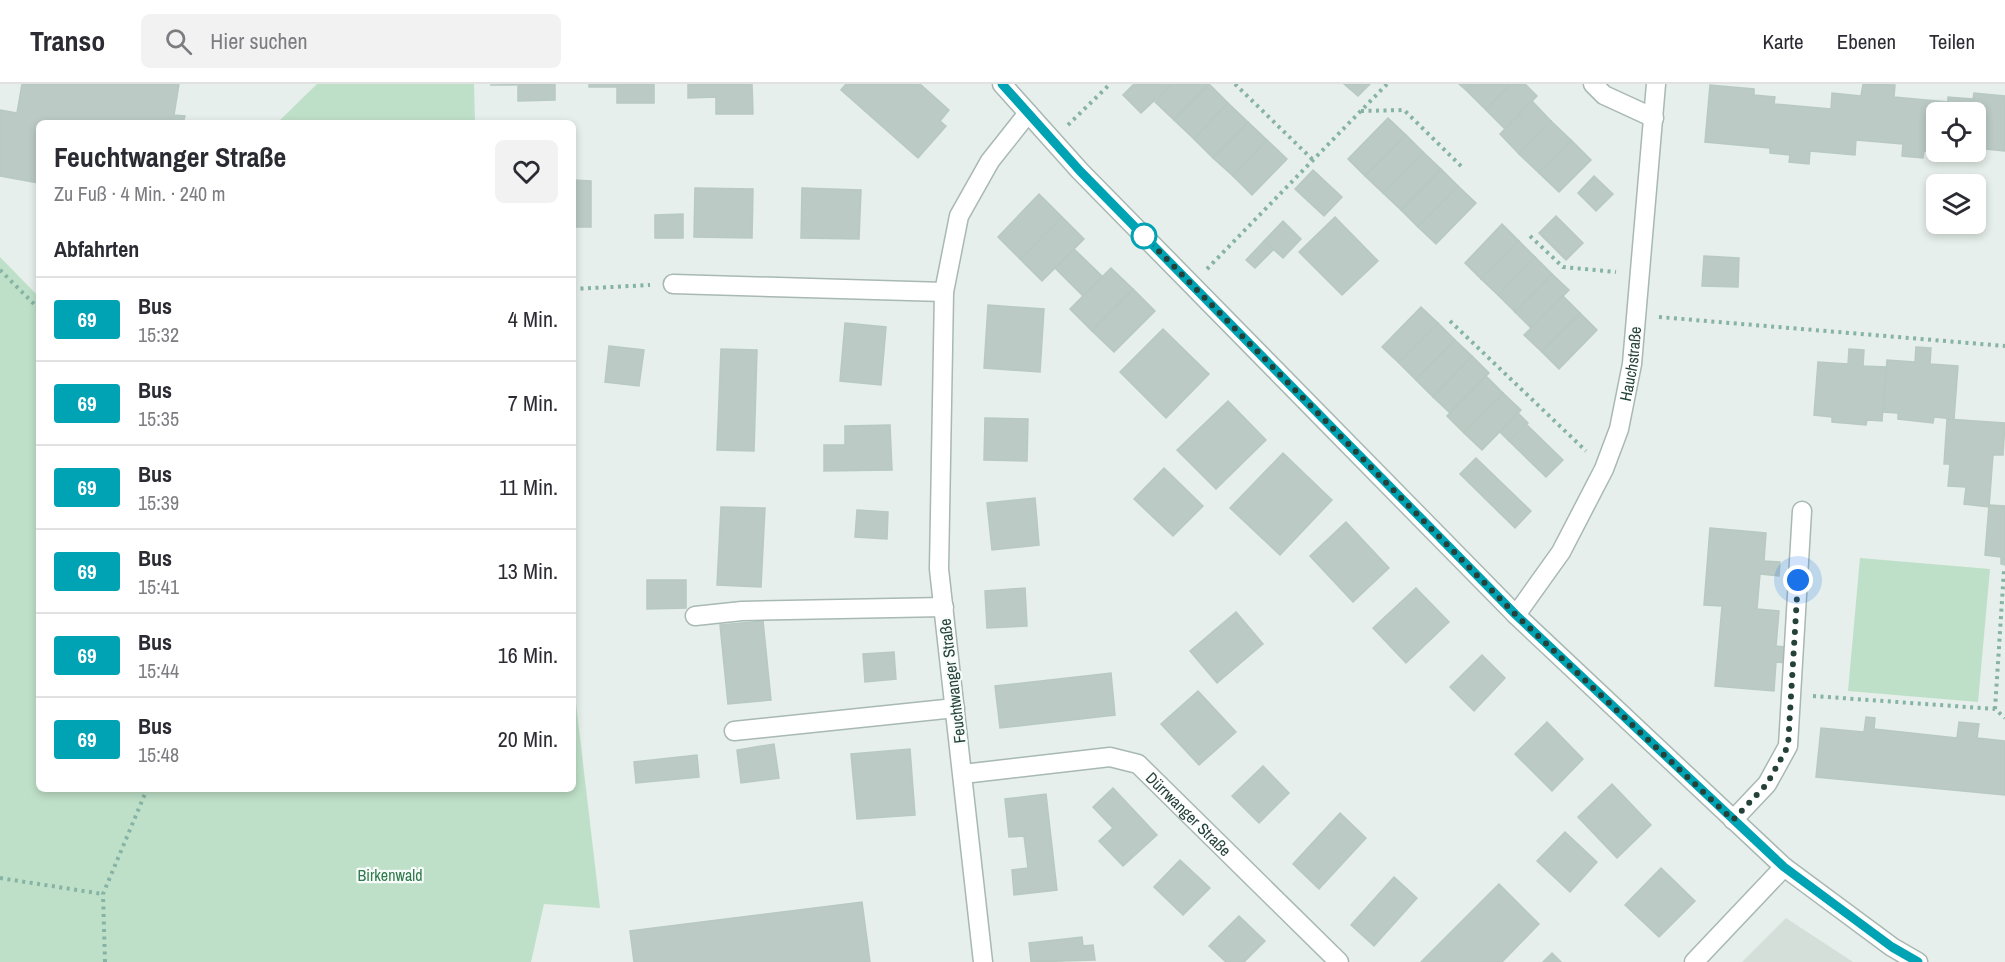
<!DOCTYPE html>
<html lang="de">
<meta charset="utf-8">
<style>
body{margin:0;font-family:"Archivo Narrow",sans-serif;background:#f2f2f3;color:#2b2b33;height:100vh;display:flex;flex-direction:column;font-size:22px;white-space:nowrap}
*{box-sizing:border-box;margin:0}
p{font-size:20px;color:#7c7c81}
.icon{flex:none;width:33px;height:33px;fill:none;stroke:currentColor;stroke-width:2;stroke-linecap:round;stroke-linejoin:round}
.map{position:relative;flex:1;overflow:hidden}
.drawer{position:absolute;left:36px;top:36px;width:540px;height:672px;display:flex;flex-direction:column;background:#fff;border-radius:9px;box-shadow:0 3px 9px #0003}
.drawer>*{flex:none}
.badge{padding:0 12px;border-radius:4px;font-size:21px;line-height:39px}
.controls{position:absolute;left:1926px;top:18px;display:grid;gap:12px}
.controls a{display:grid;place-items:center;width:60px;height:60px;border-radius:9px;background:#fff;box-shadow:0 3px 9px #0003;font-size:30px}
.you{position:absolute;width:30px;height:30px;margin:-15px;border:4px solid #fff;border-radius:50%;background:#1a73e8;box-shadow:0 0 0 9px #1a73e833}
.map>.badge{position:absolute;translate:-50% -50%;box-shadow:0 0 0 3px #fff}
h2{padding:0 18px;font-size:22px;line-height:54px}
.round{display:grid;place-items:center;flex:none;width:63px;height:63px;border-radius:9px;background:#f2f2f3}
.summary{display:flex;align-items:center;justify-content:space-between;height:102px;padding:0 18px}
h1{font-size:28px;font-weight:700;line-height:45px}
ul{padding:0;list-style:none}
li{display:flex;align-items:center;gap:18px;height:84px;padding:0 18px;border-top:2px solid #e1e1e2}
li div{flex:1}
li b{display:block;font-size:22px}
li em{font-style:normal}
li .badge{min-width:66px;font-weight:700;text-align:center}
header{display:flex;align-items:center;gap:36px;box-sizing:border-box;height:84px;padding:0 30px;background:#fff;border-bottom:2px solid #e1e1e2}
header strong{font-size:28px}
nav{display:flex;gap:33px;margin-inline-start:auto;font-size:21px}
.search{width:420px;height:54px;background:#f2f2f3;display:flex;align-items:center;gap:15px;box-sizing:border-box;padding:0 21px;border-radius:9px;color:#7c7c81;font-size:22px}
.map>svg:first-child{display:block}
.built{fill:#d4dfda}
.green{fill:#bfe0c8}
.building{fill:#bbcac4;stroke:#b8c9c2;stroke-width:1.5}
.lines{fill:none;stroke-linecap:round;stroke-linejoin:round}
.minor-casing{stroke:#a8b8b2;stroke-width:21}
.path{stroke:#86b3a5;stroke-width:4;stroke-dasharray:3 4.5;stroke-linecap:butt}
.minor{stroke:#fff;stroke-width:18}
.line-casing{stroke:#fff;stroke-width:14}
.line{stroke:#00a3b4;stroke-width:9}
.walk{stroke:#24423a;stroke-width:6;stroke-dasharray:0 10.8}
.stop-dot{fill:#fff;stroke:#00a3b4;stroke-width:3}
.labels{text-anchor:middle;stroke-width:4.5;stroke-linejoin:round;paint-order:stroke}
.street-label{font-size:16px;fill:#24423a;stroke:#f7fbf9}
.park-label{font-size:16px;fill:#2d7a4b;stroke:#f7fbf9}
</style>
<header>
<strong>Transo</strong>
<div class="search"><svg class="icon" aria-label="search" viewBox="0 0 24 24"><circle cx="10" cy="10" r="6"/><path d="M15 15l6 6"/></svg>Hier suchen</div>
<nav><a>Karte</a><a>Ebenen</a><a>Teilen</a></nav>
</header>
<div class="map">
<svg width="2005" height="878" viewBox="0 0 2005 878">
<rect width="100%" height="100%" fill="#e6efeb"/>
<polygon class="built" points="1786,834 1853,878 1742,878"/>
<g class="green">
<polygon points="317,0 474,0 475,39 277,39"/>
<polygon points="0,173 39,213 39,705 573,705 573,594 600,824 544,820 531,878 0,878"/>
<polygon points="1860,474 1990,485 1978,618 1848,607"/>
</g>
<g class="building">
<polygon points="22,0 179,0 174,31 185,32 183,39 39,39 39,99 0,92 0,26 17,29"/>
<polygon points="555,0 555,16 518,17 518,1 490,1"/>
<polygon points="589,0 654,0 654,19 617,19 617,3 589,3"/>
<polygon points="688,0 752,0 753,30 716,30 716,13 688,14"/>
<polygon points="846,0 920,0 949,26 940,37 946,42 918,74 841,6"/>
<polygon points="1134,0 1172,0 1141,29 1123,11"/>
<polygon points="1172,0 1209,0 1174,36 1155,18"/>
<polygon points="1209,0 1228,19 1194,55 1174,36"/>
<polygon points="1344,0 1370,0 1358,12"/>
<polygon points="1459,0 1472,0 1466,6"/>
<polygon points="1472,0 1510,0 1486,26 1466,6"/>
<polygon points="1510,0 1525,0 1537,12 1505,45 1486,26"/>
<polygon points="1863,0 1895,1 1894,13 1948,18 1948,13 1973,15 1974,9 2005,12 2005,67 1976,64 1976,28 1936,28 1936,68 1945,69 1924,67 1923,74 1902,72 1903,60 1856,56 1855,71 1810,67 1809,80 1789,78 1790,71 1770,69 1770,64 1705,58 1710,1 1754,5 1754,11 1775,13 1774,20 1831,25 1832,9 1861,12"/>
<polygon points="1532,17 1551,37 1519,70 1500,50"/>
<polygon points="1228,19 1248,38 1213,74 1194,55"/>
<polygon points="1388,34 1406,51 1365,92 1348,75"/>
<polygon points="1551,37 1571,56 1539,89 1519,70"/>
<polygon points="1248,38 1267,56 1233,92 1213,74"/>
<polygon points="1406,51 1423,68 1383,109 1365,92"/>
<polygon points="1267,56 1287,75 1252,111 1233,92"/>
<polygon points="1571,56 1591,76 1559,108 1539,89"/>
<polygon points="1423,68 1441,85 1401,126 1383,109"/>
<polygon points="1441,85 1458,102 1418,143 1401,126"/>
<polygon points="1313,86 1342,113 1324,132 1295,105"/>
<polygon points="1594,92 1613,110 1596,127 1578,109"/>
<polygon points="573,96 591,97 591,143 573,143"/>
<polygon points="1458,102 1476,119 1436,160 1418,143"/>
<polygon points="695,104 753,105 752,154 694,153"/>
<polygon points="802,104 861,106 859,155 801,154"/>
<polygon points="1039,110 1062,133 1020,175 998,153"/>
<polygon points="683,130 683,154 655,154 655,131"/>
<polygon points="1556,132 1583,159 1566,176 1539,149"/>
<polygon points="1062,133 1084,155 1042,197 1020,175"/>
<polygon points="1335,133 1378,177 1342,211 1299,168"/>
<polygon points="1283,137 1301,155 1283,174 1264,157"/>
<polygon points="1502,140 1519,157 1481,195 1465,179"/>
<polygon points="1264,157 1274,165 1255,184 1246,176"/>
<polygon points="1519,157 1535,173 1498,211 1481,195"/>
<polygon points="1074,165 1103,193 1083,212 1055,184"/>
<polygon points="1704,172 1739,174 1738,203 1702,202"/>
<polygon points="1535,173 1552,190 1515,228 1498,211"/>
<polygon points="1111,184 1133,205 1092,247 1070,225"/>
<polygon points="1552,190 1569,206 1531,244 1515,228"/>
<polygon points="1133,205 1155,227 1114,268 1092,247"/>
<polygon points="1563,212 1580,229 1542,268 1524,251"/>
<polygon points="988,221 1044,225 1040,288 984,284"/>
<polygon points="1421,223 1438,239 1399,279 1382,263"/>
<polygon points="1580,229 1597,246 1559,285 1542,268"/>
<polygon points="845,239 886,243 881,301 840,297"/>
<polygon points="1438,239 1455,256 1416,296 1399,279"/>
<polygon points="1163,245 1209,290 1166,334 1120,288"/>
<polygon points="1455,256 1472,272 1433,313 1416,296"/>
<polygon points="609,262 644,266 639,302 605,298"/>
<polygon points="1916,263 1931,264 1930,280 1958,282 1954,335 1934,333 1933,339 1898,335 1898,329 1883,328 1887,276 1915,278"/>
<polygon points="721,265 757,266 754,367 717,366"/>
<polygon points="1849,265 1864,266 1863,282 1886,283 1882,337 1867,336 1866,341 1832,338 1832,333 1814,331 1818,278 1848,280"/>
<polygon points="1472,272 1489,289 1450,329 1433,313"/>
<polygon points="1486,292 1503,309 1464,349 1447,332"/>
<polygon points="1503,309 1521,326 1482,366 1464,349"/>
<polygon points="1228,317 1266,356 1216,405 1177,366"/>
<polygon points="1518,329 1528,339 1509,357 1500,348"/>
<polygon points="985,334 1028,335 1027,377 984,376"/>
<polygon points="1947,335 2005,339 2003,371 1993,371 1989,423 1964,420 1966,403 1948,402 1950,380 1944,380"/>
<polygon points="1526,340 1563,376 1546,393 1509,357"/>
<polygon points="890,341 892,386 824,387 824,361 845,361 845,342"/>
<polygon points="1283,369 1332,416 1280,471 1230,424"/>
<polygon points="1476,374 1531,427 1515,444 1460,390"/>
<polygon points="1164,384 1203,422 1173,452 1134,415"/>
<polygon points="1035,414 1039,461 992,466 987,419"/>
<polygon points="1989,421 2005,422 2005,481 2001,480 2001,473 1985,471"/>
<polygon points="721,423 765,424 761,503 717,501"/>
<polygon points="857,426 888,428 887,455 855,453"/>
<polygon points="1346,438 1389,484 1353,518 1310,472"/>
<polygon points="1710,444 1766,449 1764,477 1780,478 1779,492 1760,490 1757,525 1779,527 1776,562 1793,564 1792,579 1776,578 1774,607 1715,602 1722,522 1704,521"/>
<polygon points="647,496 686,496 686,524 647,525"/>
<polygon points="1025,504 1027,542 987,544 985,507"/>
<polygon points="1416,504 1449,538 1406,579 1373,544"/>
<polygon points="1236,528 1263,560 1217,599 1190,567"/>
<polygon points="763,537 771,616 728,620 720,541"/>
<polygon points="894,568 896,595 865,598 863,570"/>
<polygon points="1482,571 1505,594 1474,627 1450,603"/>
<polygon points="1111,589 1115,631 1000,644 995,602"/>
<polygon points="1198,607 1236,648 1199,681 1161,640"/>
<polygon points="1866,633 1875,634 1874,645 1957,654 1959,638 1979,640 1977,654 2005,657 2005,711 1816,693 1821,644 1864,648"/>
<polygon points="1547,638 1583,675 1552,707 1515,670"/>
<polygon points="774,660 779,694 741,699 737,666"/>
<polygon points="910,665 915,731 857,735 851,670"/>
<polygon points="697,671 699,693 636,699 634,678"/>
<polygon points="1263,682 1289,709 1259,739 1232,712"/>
<polygon points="1612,700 1651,741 1617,774 1578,733"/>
<polygon points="1113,704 1157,751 1123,782 1099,757 1113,744 1093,723"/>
<polygon points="1046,710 1057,806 1014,811 1012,786 1028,784 1024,752 1009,753 1005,715"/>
<polygon points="1340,729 1366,754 1319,805 1293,780"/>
<polygon points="1565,748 1597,778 1570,808 1537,777"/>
<polygon points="1180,776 1210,804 1183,831 1154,803"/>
<polygon points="1661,784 1695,817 1659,853 1625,821"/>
<polygon points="1394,793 1417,814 1374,862 1351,841"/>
<polygon points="1499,800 1539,840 1502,878 1421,878"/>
<polygon points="862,818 870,878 634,878 630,847"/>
<polygon points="1239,832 1265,857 1244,878 1226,878 1209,862"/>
<polygon points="1082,853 1083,862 1093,861 1095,876 1031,878 1029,859"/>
<polygon points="1552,869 1561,878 1543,878"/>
</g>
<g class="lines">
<defs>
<g id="minor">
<polyline points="1002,0 1080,87 1516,531 1784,783 1892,863 1918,878"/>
<polyline points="1593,0 1604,11 1654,34"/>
<polyline points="673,200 944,208"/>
<path id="s1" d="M1516,531L1561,468L1604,385L1619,345L1632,280L1656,0"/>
<polyline points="695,532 742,527 944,523"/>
<polyline points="734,647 955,624"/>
<path id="s2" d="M963,690L1110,673L1138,680L1339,878"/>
<polyline points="1733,736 1767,700 1788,662 1802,427"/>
<polyline points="983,878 939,485 944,208 959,132 990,77 1028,29"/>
<polyline points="1694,878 1784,783"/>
</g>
</defs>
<use href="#minor" class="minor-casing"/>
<g class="path">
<polyline points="1235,0 1313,76"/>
<polyline points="1361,27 1404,26 1464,85"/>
<polyline points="1068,41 1110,0"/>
<polyline points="1530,152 1563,183 1616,188"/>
<polyline points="1207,185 1387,0"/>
<polyline points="0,186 39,225"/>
<polyline points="573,205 650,201"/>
<polyline points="1659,233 2005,262"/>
<polyline points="1450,237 1586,367"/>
<polyline points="1813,612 1995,625 2005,634"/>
<polyline points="1995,625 2004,486"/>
<polyline points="0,794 103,810"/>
<polyline points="105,878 103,810 147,705"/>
</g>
<use href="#minor" class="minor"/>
</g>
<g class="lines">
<defs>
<polyline id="line" points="1002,0 1080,87 1516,531 1784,783 1892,863 1918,878"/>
</defs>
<use href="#line" class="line-casing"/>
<use href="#line" class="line"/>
<polyline class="walk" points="1144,152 1516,531 1733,736 1767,700 1788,662 1798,496"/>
</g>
<circle class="stop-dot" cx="1144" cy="152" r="12"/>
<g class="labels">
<g class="street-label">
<text dy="6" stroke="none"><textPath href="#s1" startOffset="280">Hauchstraße</textPath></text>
<text transform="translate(952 597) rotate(-97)" y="6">Feuchtwanger Straße</text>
<text dy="6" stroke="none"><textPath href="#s2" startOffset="248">Dürrwanger Straße</textPath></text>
</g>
<g class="park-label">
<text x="390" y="797">Birkenwald</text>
</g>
</g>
</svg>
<div class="controls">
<a><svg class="icon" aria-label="locate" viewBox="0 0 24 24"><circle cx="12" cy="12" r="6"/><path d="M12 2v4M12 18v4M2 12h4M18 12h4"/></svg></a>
<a><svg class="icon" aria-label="layers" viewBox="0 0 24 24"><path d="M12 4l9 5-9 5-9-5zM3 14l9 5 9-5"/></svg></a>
</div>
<div class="you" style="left:1798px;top:496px"></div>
<section class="drawer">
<div class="summary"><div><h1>Feuchtwanger Straße</h1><p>Zu Fuß · 4 Min. · 240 m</p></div><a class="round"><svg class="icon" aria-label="heart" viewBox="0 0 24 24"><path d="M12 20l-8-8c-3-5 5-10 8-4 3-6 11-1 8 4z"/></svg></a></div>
<h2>Abfahrten</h2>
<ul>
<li><span class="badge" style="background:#00a3b4;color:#fff">69</span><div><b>Bus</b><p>15:32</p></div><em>4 Min.</em></li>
<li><span class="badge" style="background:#00a3b4;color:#fff">69</span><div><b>Bus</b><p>15:35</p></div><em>7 Min.</em></li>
<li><span class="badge" style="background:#00a3b4;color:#fff">69</span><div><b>Bus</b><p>15:39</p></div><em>11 Min.</em></li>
<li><span class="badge" style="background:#00a3b4;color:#fff">69</span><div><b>Bus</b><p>15:41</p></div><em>13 Min.</em></li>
<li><span class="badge" style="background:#00a3b4;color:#fff">69</span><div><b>Bus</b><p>15:44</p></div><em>16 Min.</em></li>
<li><span class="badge" style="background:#00a3b4;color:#fff">69</span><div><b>Bus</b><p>15:48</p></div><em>20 Min.</em></li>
</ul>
</section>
</div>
